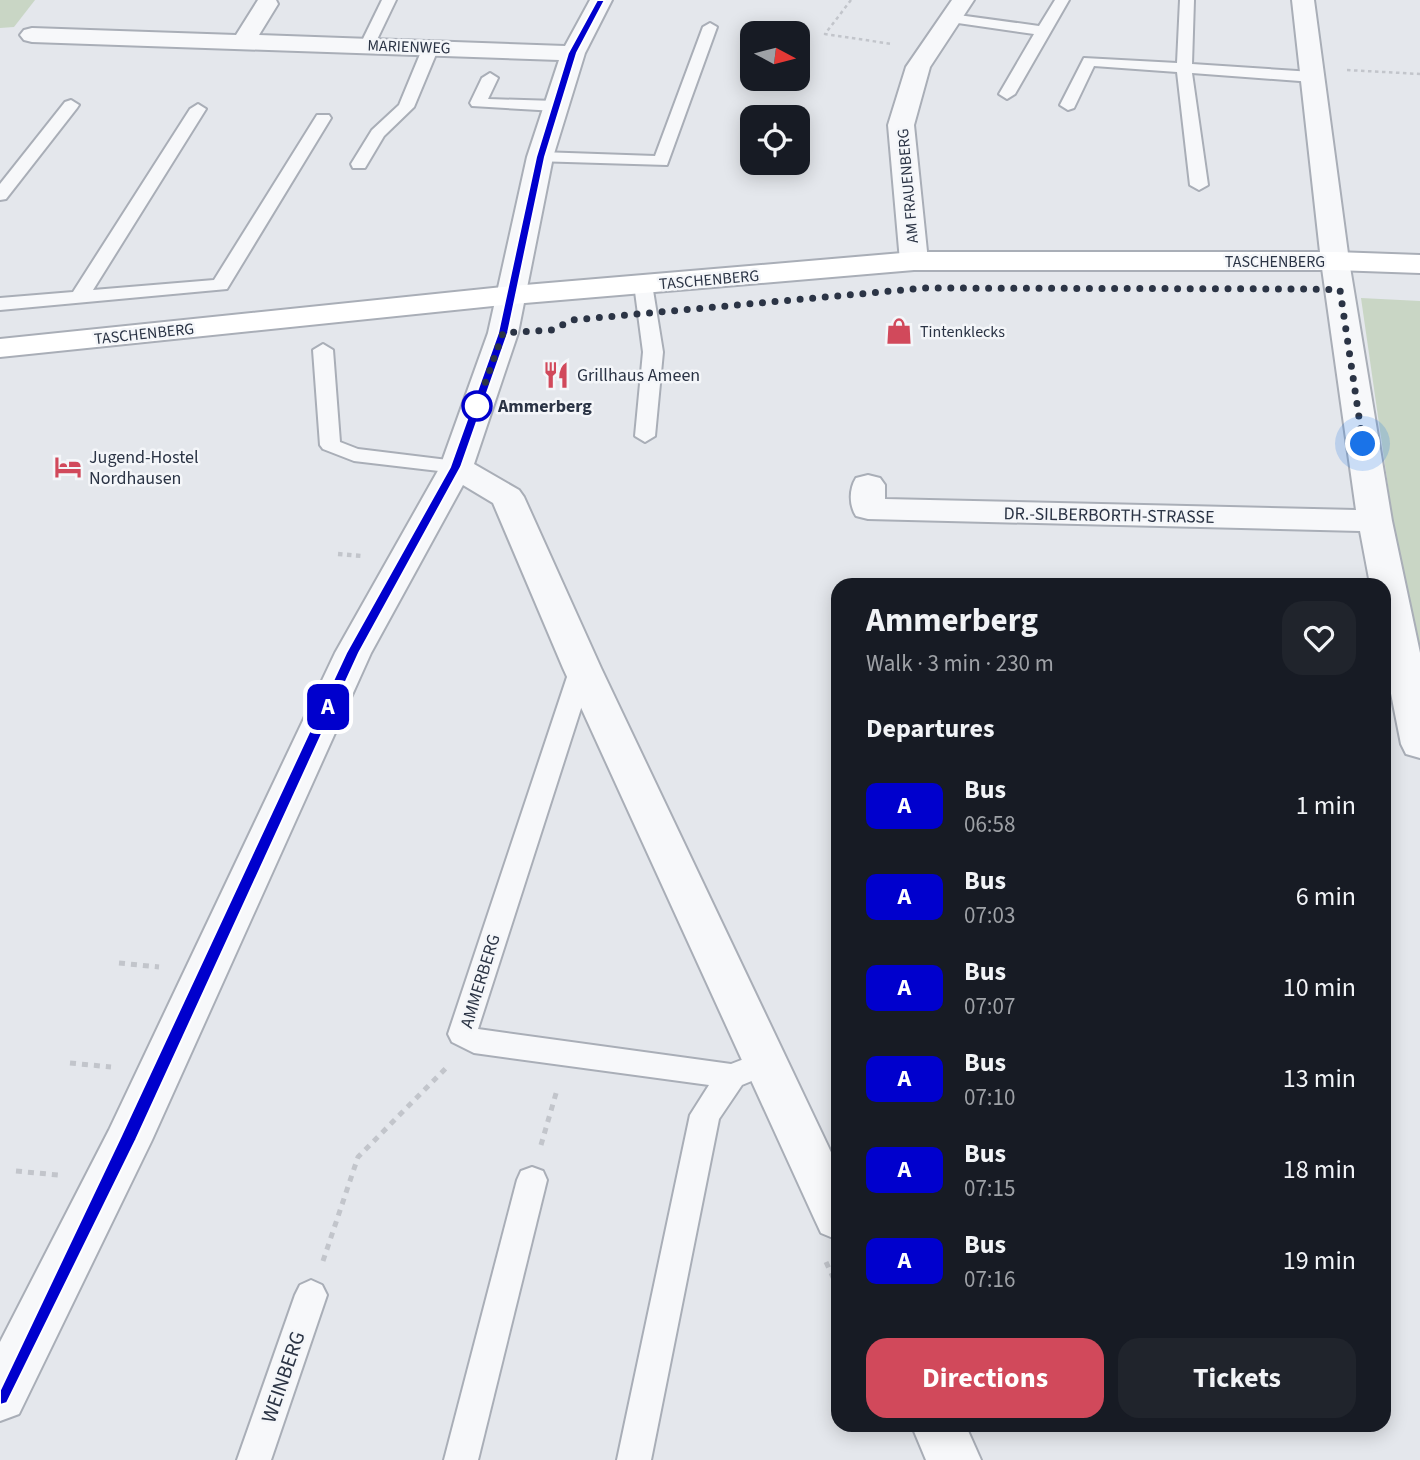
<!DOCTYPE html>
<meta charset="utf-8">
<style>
body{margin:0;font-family:"Source Sans 3",sans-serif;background:#20242c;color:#f1f3f6;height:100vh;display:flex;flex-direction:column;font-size:26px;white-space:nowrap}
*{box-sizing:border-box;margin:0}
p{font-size:23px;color:#9ea1a6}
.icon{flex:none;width:38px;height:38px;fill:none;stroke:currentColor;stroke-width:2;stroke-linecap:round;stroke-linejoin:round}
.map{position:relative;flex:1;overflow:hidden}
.drawer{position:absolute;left:831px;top:578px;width:560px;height:854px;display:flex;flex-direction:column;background:#171b24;border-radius:21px;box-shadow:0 4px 18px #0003}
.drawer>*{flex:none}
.badge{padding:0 14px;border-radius:10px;font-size:24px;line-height:46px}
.needle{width:46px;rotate:97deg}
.fabs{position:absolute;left:740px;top:21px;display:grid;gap:14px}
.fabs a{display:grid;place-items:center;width:70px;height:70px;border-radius:14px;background:#171b24;box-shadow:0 4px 18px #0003;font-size:35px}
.you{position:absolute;width:35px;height:35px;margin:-18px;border:5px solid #fff;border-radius:50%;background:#1a73e8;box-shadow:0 0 0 10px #1a73e833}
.map>.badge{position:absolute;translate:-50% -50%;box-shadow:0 0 0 4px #fff}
h2{padding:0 35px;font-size:26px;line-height:63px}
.round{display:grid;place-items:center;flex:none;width:74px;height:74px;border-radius:21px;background:#20242c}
.overview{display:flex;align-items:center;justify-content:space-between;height:119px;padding:0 35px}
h1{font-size:33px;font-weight:700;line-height:52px}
.cta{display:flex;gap:14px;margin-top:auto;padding:14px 35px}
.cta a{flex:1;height:80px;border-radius:21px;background:#d1495b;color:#fff;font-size:28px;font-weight:700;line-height:80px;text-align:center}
.cta a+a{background:#20242c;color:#f1f3f6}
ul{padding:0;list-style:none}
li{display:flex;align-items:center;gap:21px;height:91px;padding:0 35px}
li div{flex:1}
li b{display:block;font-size:26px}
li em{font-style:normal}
li .badge{min-width:77px;font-weight:700;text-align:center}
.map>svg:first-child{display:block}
.green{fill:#c9d6c5}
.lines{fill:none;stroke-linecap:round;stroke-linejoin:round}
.service-casing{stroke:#a9aeb7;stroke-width:4}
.minor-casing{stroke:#a9aeb7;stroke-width:4}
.secondary-casing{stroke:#a9aeb7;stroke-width:4}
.path-far2{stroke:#c2c5cb;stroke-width:2.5;stroke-dasharray:3.5 3.5;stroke-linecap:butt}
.path-far1{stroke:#c2c5cb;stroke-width:4.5;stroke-dasharray:4.5 4.5;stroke-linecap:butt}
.path{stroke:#c2c5cb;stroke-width:5;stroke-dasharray:6 6;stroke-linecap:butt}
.service{fill:#f7f8fa;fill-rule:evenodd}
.minor{fill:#f7f8fa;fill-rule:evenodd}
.secondary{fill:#fff;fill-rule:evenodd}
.line{fill:#0000cd;stroke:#fff;stroke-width:2}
.walk{stroke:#2b3445;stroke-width:7;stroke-dasharray:0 12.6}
.stop-dot{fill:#fff;stroke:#0000cd;stroke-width:3.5}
.labels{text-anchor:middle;stroke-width:5;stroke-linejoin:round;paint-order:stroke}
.far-street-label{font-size:16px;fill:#2b3445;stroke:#f4f6f9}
.far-poi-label{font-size:16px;fill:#2b3445;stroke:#f4f6f9;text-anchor:start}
.poi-label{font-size:18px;fill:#2b3445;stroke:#f4f6f9;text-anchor:start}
.stop-label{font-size:18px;font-weight:bold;fill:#2b3445;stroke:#f4f6f9;text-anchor:start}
.street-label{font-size:18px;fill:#2b3445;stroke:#f4f6f9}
.near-street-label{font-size:21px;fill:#2b3445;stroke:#f4f6f9}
</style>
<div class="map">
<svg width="1420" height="1460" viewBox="0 0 1420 1460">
<rect width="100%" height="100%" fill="#e4e7ec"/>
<g class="green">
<polygon points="0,0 35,0 14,27 0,28"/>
<polygon points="1361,298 1420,301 1420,653 1393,521"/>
</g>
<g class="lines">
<defs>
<g id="service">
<polygon points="382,0 396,0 373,48 363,48 360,45"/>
<polygon points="1055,0 1069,0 1015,94 1007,99 999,94 1034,34 951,22 944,18 951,14 1039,26"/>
<polygon points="1180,0 1194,0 1192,64 1313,72 1321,77 1313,82 1192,73 1208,185 1199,190 1190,185 1177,72 1094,66 1074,108 1068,110 1060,105 1084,58 1177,63"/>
<polygon points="710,23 717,27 667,165 534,161 534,153 540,152 655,156 703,27"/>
<polygon points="431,42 439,47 414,107 384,136 365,168 353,168 351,164 372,130 399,105 423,47"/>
<polygon points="490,73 498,78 488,99 556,101 564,106 556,111 472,106 470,103 482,78"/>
<polygon points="71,100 79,105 77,108 6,199 0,200 0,184 65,102"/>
<polygon points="198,104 206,109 93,290 214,280 317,115 329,115 331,118 227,289 0,310 0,298 73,292 190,109"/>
<polygon points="643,278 652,284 663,352 655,436 645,442 635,436 643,352 634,284"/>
<polygon points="323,344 333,350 340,442 358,449 456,461 466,467 463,471 456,473 354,461 323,449 320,445 313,350"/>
<polygon points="582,660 590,662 594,668 478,1029 731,1064 744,1059 754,1062 759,1071 754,1080 742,1085 719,1119 651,1460 617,1460 690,1115 709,1085 474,1053 452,1042 448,1034 570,668 574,662"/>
<polygon points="532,1167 543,1171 547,1180 478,1460 444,1460 517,1180 521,1171"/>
<polygon points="311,1280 322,1285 327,1295 271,1460 237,1460 295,1295 300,1285"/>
</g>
<g id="minor">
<polygon points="258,0 276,0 278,4 259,35 565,46 590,0 612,0 585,53 553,157 518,333 474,464 519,490 524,497 601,668 838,1167 838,1240 821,1233 814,1218 563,668 493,503 463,485 371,653 152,1140 19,1414 0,1421 0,1342 109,1130 335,653 440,467 488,333 527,157 559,60 32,42 24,40 20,35 24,30 32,28 236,35"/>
<polygon points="952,0 974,0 930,67 914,125 928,261 924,267 914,270 904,267 900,261 888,125 906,67"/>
<path d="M1292,0H1314L1349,261L1392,521L1420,653V758L1406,754L1401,744L1384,658V584H1370L1360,531L868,519L856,516C849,505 849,489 856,478L868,475L880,478L885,485V499L1356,510L1321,261Z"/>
<polygon points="911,1424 965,1424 981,1460 926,1460"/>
</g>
<polygon id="secondary" points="914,252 1335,252 1420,255 1420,273 1335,270 914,270 513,304 0,357 0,339 513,286"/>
</defs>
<use href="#service" class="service-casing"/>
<use href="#minor" class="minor-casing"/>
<use href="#secondary" class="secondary-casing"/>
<g class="path-far2">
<polyline points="851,0 825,34 892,44"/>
<polyline points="1347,70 1420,74"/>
</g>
<polyline class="path-far1" points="338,554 362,556"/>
<g class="path">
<polyline points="119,963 159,967"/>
<polyline points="70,1063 111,1067"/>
<polyline points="541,1145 557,1090"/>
<polyline points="16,1171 58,1175"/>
<polyline points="323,1261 358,1157 447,1067"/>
<polyline points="826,1262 838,1288"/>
</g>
<use href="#service" class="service"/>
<use href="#minor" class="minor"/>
<use href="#secondary" class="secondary"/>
</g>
<polygon class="line" points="597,0 605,0 577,53 545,157 508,333 461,467 359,653 136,1140 7,1403 0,1405 0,1390 120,1138 346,653 450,467 498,333 536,157 568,53"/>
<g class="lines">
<polyline class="walk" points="477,406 503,333 552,330 572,320 925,288 1312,289 1340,290 1363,444"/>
</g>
<defs>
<symbol id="shop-bare" viewBox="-9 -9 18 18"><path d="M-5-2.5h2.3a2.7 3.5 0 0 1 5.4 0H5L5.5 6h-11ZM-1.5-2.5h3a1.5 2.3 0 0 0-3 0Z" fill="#d1495b" stroke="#f4f6f9" stroke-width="2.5" paint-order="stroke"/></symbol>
<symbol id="restaurant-bare" viewBox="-9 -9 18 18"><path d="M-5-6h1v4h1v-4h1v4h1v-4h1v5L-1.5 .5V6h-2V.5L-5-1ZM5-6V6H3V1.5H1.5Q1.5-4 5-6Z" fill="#d1495b" stroke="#f4f6f9" stroke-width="2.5" paint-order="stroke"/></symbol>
<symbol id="hotel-bare" viewBox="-9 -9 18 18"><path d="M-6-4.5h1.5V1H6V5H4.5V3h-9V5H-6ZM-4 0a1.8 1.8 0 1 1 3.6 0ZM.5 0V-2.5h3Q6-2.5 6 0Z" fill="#d1495b" stroke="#f4f6f9" stroke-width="2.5" paint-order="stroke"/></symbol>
</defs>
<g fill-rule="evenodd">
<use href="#shop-bare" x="880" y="312" width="38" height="38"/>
<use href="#restaurant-bare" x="537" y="356" width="38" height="38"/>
<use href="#hotel-bare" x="49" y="448" width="38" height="38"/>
</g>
<circle class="stop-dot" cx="477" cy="406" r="14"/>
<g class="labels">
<g class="far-street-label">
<text transform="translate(409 46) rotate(2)" y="6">MARIENWEG</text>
<text transform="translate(907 186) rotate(-95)" y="6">AM FRAUENBERG</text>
<text x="1275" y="267">TASCHENBERG</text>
<text transform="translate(709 279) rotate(-5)" y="6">TASCHENBERG</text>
<text transform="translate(144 333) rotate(-6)" y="6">TASCHENBERG</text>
</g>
<g class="far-poi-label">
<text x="920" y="337">Tintenklecks</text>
</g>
<g class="poi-label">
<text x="577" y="381">Grillhaus Ameen</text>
<text x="89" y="463">Jugend-Hostel<tspan x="89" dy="21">Nordhausen</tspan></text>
</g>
<g class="stop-label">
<text x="498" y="412">Ammerberg</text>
</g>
<g class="street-label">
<text transform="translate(1109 515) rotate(1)" y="6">DR.-SILBERBORTH-STRASSE</text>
<text transform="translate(480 981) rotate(-73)" y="6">AMMERBERG</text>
</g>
<g class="near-street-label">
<text transform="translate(283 1377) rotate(-71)" y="7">WEINBERG</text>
</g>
</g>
</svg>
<div class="fabs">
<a><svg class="needle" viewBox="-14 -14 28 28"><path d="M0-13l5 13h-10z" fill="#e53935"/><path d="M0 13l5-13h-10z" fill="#9ea1a6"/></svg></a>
<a><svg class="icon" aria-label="locate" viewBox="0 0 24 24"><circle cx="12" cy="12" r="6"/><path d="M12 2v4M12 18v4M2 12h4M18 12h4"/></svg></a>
</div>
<div class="you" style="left:1363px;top:444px"></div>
<b class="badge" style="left:328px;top:707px;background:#0000cd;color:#fff">A</b>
<section class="drawer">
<div class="overview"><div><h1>Ammerberg</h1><p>Walk · 3 min · 230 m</p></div><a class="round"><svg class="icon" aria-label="heart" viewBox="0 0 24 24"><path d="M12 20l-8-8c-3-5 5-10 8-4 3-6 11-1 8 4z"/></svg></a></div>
<h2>Departures</h2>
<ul>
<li><span class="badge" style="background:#0000cd;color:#fff">A</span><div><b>Bus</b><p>06:58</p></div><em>1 min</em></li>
<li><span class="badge" style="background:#0000cd;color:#fff">A</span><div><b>Bus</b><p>07:03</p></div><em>6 min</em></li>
<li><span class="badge" style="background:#0000cd;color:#fff">A</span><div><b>Bus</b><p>07:07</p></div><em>10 min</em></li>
<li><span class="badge" style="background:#0000cd;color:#fff">A</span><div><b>Bus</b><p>07:10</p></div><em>13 min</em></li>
<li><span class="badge" style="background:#0000cd;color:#fff">A</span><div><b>Bus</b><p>07:15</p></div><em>18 min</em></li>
<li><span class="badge" style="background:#0000cd;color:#fff">A</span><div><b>Bus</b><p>07:16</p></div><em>19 min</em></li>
</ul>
<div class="cta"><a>Directions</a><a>Tickets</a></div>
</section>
</div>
